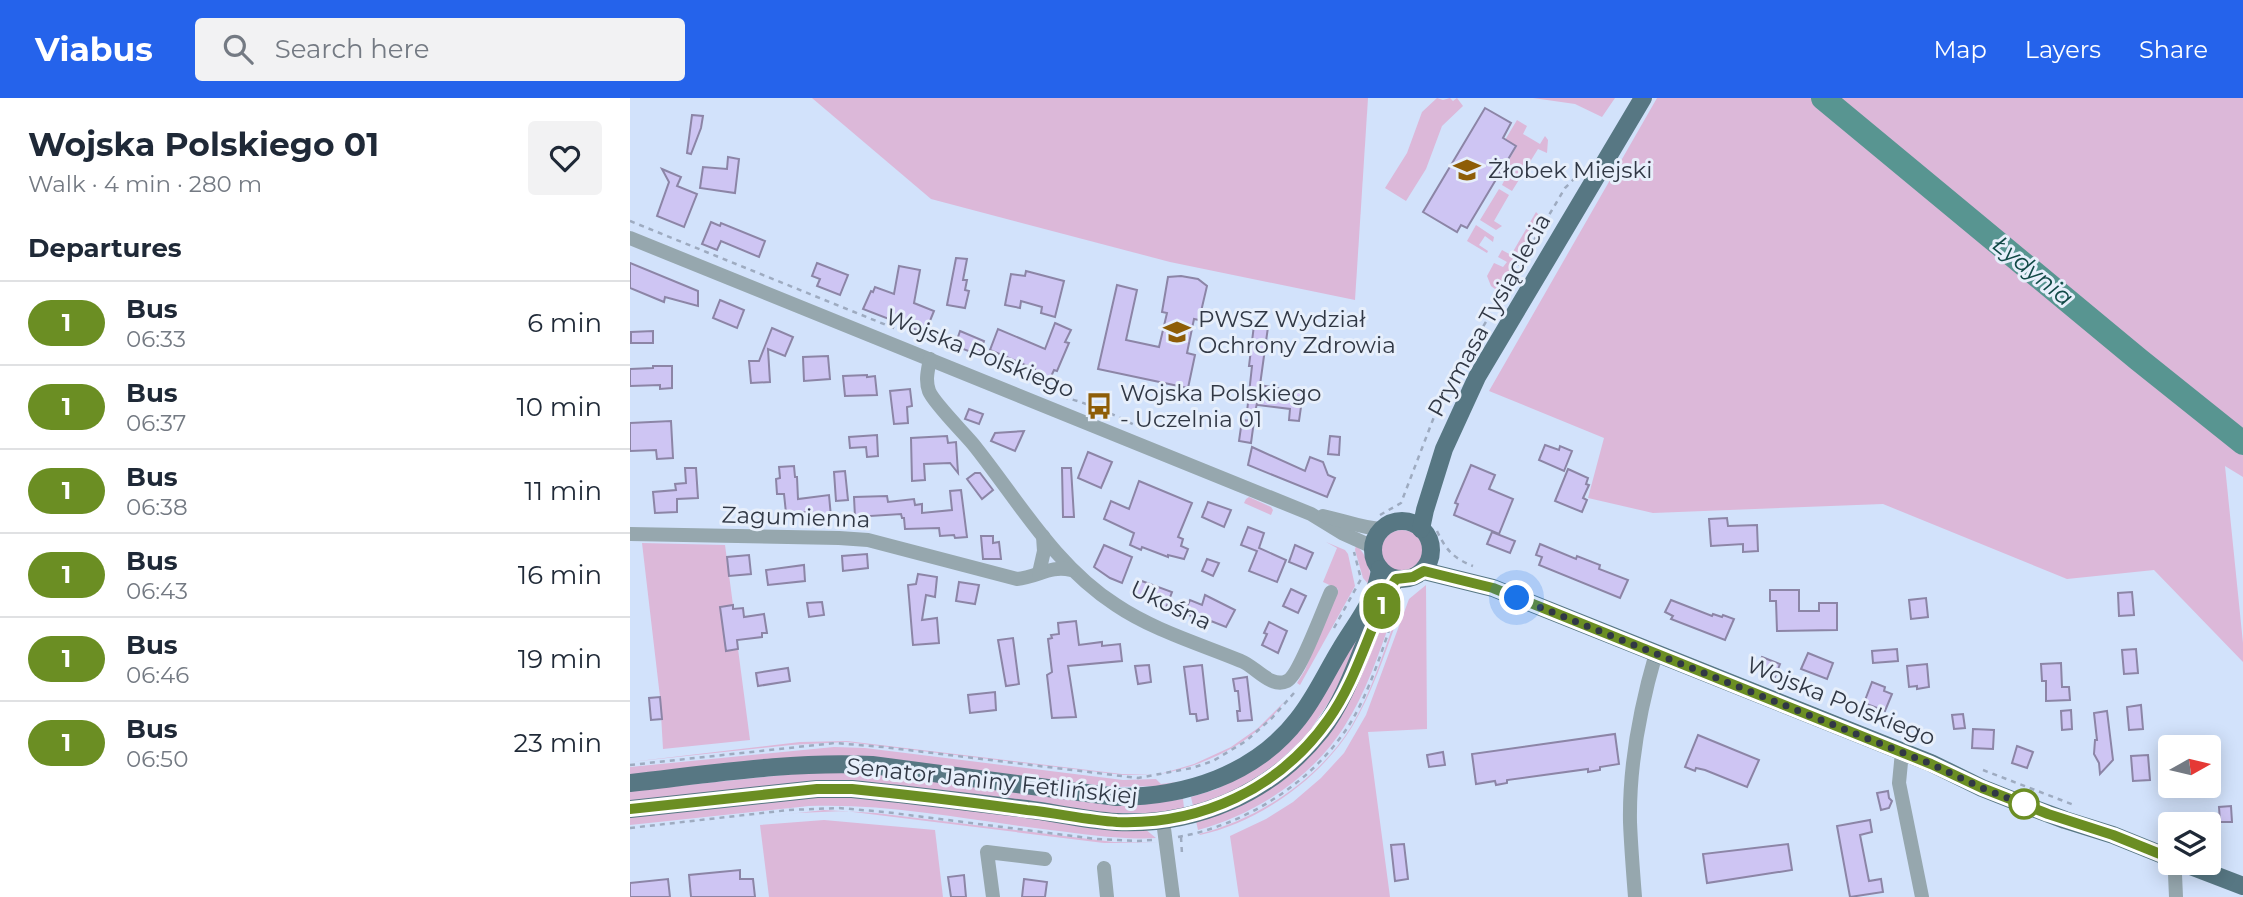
<!DOCTYPE html>
<meta charset="utf-8">
<style>
body{margin:0;font-family:Montserrat,sans-serif;background:#f2f2f3;color:#1f2937;height:100vh;display:flex;flex-direction:column;font-size:26px;white-space:nowrap}
*{box-sizing:border-box;margin:0}
p{font-size:23px;color:#747a83}
.icon{flex:none;width:38px;height:38px;fill:none;stroke:currentColor;stroke-width:2;stroke-linecap:round;stroke-linejoin:round}
.map{position:relative;flex:1;overflow:hidden}
.side{display:flex;flex-direction:column;background:#fff;width:630px}
.side>*{flex:none}
.badge{padding:0 14px;border-radius:23px;font-size:24px;line-height:46px}
.needle{width:46px;rotate:82deg}
.controls{position:absolute;left:1528px;top:637px;display:grid;gap:14px}
.controls a{display:grid;place-items:center;width:63px;height:63px;border-radius:7px;background:#fff;box-shadow:0 4px 18px #0003;font-size:35px}
.you{position:absolute;width:35px;height:35px;margin:-18px;border:5px solid #fff;border-radius:50%;background:#1a73e8;box-shadow:0 0 0 10px #1a73e833}
.map>.badge{position:absolute;translate:-50% -50%;box-shadow:0 0 0 4px #fff}
h2{padding:0 28px;font-size:26px;line-height:63px}
.round{display:grid;place-items:center;flex:none;width:74px;height:74px;border-radius:7px;background:#f2f2f3}
.summary{display:flex;align-items:center;justify-content:space-between;height:119px;padding:0 28px}
h1{font-size:33px;font-weight:700;line-height:52px}
ul{padding:0;list-style:none}
li{display:flex;align-items:center;gap:21px;height:84px;padding:0 28px;border-top:2px solid #e0e1e3}
li div{flex:1}
li b{display:block;font-size:26px}
li em{font-style:normal}
li .badge{min-width:77px;font-weight:700;text-align:center}
header{display:flex;align-items:center;gap:42px;box-sizing:border-box;height:98px;padding:0 35px;background:#2563eb;color:#fff}
header strong{font-size:33px}
nav{display:flex;gap:38px;margin-inline-start:auto;font-size:24px}
.search{width:490px;height:63px;background:#f2f2f3;display:flex;align-items:center;gap:18px;box-sizing:border-box;padding:0 24px;border-radius:7px;color:#747a83;font-size:26px}
main{display:flex;flex:1;min-height:0}
.map>svg:first-child{display:block}
.green{fill:#dcb8d9}
.lines{fill:none;stroke-linecap:round;stroke-linejoin:round}
.river{stroke:#589591;stroke-width:24}
.building{fill:#cec5f3;stroke:#8c85a6;stroke-width:2}
.path{stroke:#9eabc0;stroke-width:2.5;stroke-dasharray:5 5;stroke-linecap:butt}
.minor{stroke:#96a7ae;stroke-width:14}
.major{stroke:#577783;stroke-width:18}
.line-casing{stroke:#fff;stroke-width:16}
.line{stroke:#6b8e23;stroke-width:10}
.walk{stroke:#313845;stroke-width:7;stroke-dasharray:0 12.6}
.stop-dot{fill:#fff;stroke:#6b8e23;stroke-width:3.5}
.labels{text-anchor:middle;stroke-width:6;stroke-linejoin:round;paint-order:stroke}
.poi-label{font-size:23px;fill:#313845;stroke:#e7effb;text-anchor:start}
.street-label{font-size:23px;fill:#313845;stroke:#e7effb}
.water-label{font-size:24px;font-style:italic;fill:#114946;stroke:#e7effb}
</style>
<header>
<strong>Viabus</strong>
<div class="search"><svg class="icon" aria-label="search" viewBox="0 0 24 24"><circle cx="10" cy="10" r="6"/><path d="M15 15l6 6"/></svg>Search here</div>
<nav><a>Map</a><a>Layers</a><a>Share</a></nav>
</header>
<main>
<section class="side">
<div class="summary"><div><h1>Wojska Polskiego 01</h1><p>Walk · 4 min · 280 m</p></div><a class="round"><svg class="icon" aria-label="heart" viewBox="0 0 24 24"><path d="M12 20l-8-8c-3-5 5-10 8-4 3-6 11-1 8 4z"/></svg></a></div>
<h2>Departures</h2>
<ul>
<li><span class="badge" style="background:#6b8e23;color:#fff">1</span><div><b>Bus</b><p>06:33</p></div><em>6 min</em></li>
<li><span class="badge" style="background:#6b8e23;color:#fff">1</span><div><b>Bus</b><p>06:37</p></div><em>10 min</em></li>
<li><span class="badge" style="background:#6b8e23;color:#fff">1</span><div><b>Bus</b><p>06:38</p></div><em>11 min</em></li>
<li><span class="badge" style="background:#6b8e23;color:#fff">1</span><div><b>Bus</b><p>06:43</p></div><em>16 min</em></li>
<li><span class="badge" style="background:#6b8e23;color:#fff">1</span><div><b>Bus</b><p>06:46</p></div><em>19 min</em></li>
<li><span class="badge" style="background:#6b8e23;color:#fff">1</span><div><b>Bus</b><p>06:50</p></div><em>23 min</em></li>
</ul>
</section>
<div class="map">
<svg width="1613" height="799" viewBox="0 0 1613 799">
<rect width="100%" height="100%" fill="#d2e2fb"/>
<g class="green">
<polygon points="182,0 738,0 725,202 540,164 301,101"/>
<polygon points="807,0 813,2 820,0 823,3 827,0 833,8 812,28 796,71 776,103 755,90 777,55 792,14"/>
<polygon points="903,0 985,0 972,19 945,6"/>
<polygon points="1027,0 1613,0 1613,379 1595,368 1613,545 1613,564 1524,472 1437,481 1253,406 1023,415 958,400 974,340 859,293"/>
<polygon points="887,22 897,28 893,36 910,46 915,38 918,42 917,55 908,51 882,93 872,87 876,79 871,76 887,48 875,42"/>
<polygon points="869,91 879,97 864,123 872,128 866,132 850,122"/>
<polygon points="906,114 913,121 869,194 861,188 857,178 864,165 873,169 877,164 868,159 872,152 881,157"/>
<polygon points="846,127 864,139 863,144 855,138 849,147 858,153 857,155 837,143"/>
<polygon points="619,399 641,409 643,412 641,417 614,405 616,401"/>
<circle cx="772" cy="453" r="21"/>
<polygon points="696,444 715,452 718,456 725,488 670,587 667,585 675,572 708,491 693,484 707,450"/>
<polygon points="12,445 95,447 103,507 90,509 96,552 108,551 120,642 33,651 30,599"/>
<path d="M726,447C737,456 742,474 740,488L733,480L725,452Z"/>
<polygon points="796,487 797,631 738,634 760,799 609,799 600,738 636,721 663,704 691,680 714,655 736,617 779,501"/>
<path d="M754,512L763,516C749,555 736,595 714,629C682,680 625,716 568,732L566,723L659,675Z"/>
<polygon points="737,519 707,592 677,637 646,666 607,692 563,708 561,699 587,691 621,673"/>
<path d="M766,519H768C755,556 742,595 722,629C691,680 628,725 570,737L569,736C628,721 688,682 721,629C741,595 753,556 766,519Z"/>
<path d="M654,604C626,644 578,667 530,676L564,666L601,649L628,630Z"/>
<polygon points="217,643 492,676 525,676 493,677 216,644 161,647 0,664 170,644"/>
<polygon points="204,649 235,650 493,682 526,681 531,686 547,684 529,688 484,689 434,684 233,659 0,678 0,669"/>
<polygon points="228,674 509,707 553,701 554,710 530,715 478,715 249,686 0,703 0,693 173,675"/>
<path d="M214,698L515,731L526,740C490,742 455,736 420,732C340,722 259,705 179,708L0,727V718L173,699Z"/>
<polygon points="194,712 246,715 484,744 528,745 474,745 215,713 168,715 0,734"/>
<polygon points="194,722 305,732 313,799 139,799 130,727"/>
</g>
<g class="lines">
<polyline class="river" points="1193,0 1508,261 1613,345"/>
</g>
<g class="building">
<polygon points="855,10 881,25 873,40 886,48 837,130 831,127 827,134 793,114"/>
<polygon points="62,17 73,18 71,30 61,56 57,55"/>
<polygon points="98,59 109,61 105,95 70,90 73,69 97,71"/>
<polygon points="32,71 51,79 47,88 67,96 54,129 27,118 39,84"/>
<polygon points="81,124 90,128 91,125 135,143 129,159 91,143 87,152 72,146"/>
<polygon points="326,160 337,161 333,182 337,182 335,192 339,193 335,210 317,207"/>
<polygon points="0,165 68,193 68,208 35,199 34,204 0,190"/>
<polygon points="187,165 218,177 210,197 187,188 190,181 182,178"/>
<polygon points="269,168 290,172 284,205 304,213 295,235 233,211 241,193 243,194 245,189 264,196"/>
<polygon points="396,173 434,183 425,219 411,215 412,209 391,203 390,210 375,207 381,176 395,178"/>
<polygon points="551,178 568,181 577,188 569,222 564,221 557,255 565,257 558,290 468,271 487,187 507,192 496,242 529,249 537,215 532,214 538,179"/>
<polygon points="90,202 114,212 107,230 83,220"/>
<polygon points="425,225 441,232 435,244 439,245 427,273 424,272 418,285 402,279 405,271 360,252 368,231 415,251"/>
<polygon points="624,227 638,229 630,287 673,295 669,323 659,322 660,311 627,307 628,300 625,315 617,314 622,268 619,268"/>
<polygon points="142,230 163,239 155,258 138,251 140,284 121,285 119,263 129,263"/>
<polygon points="23,233 23,245 1,245 1,234"/>
<polygon points="330,233 354,243 349,257 325,248"/>
<polygon points="198,258 200,281 174,283 173,259"/>
<polygon points="23,268 42,268 42,290 30,291 30,287 0,288 0,271 23,270"/>
<polygon points="237,277 237,279 245,278 247,297 215,298 213,278"/>
<polygon points="280,291 282,308 277,309 278,325 264,326 260,293"/>
<polygon points="339,311 353,316 349,326 335,321"/>
<polygon points="612,322 624,323 621,345 609,343"/>
<polygon points="41,323 43,360 27,361 26,352 0,353 0,325"/>
<polygon points="394,333 385,353 361,343 365,335"/>
<polygon points="247,337 248,358 237,359 236,349 220,350 219,339"/>
<polygon points="317,338 318,345 326,344 328,375 320,365 294,366 295,382 282,383 281,340"/>
<polygon points="700,338 710,339 709,357 698,356"/>
<polygon points="915,347 929,352 930,348 942,353 934,373 909,362"/>
<polygon points="622,349 675,373 680,359 693,364 698,377 705,380 697,399 618,367"/>
<polygon points="458,354 482,364 471,390 448,380"/>
<polygon points="841,367 865,377 859,391 883,401 869,436 824,417 828,406 825,405"/>
<polygon points="164,368 165,379 167,379 168,401 199,397 201,419 182,421 181,414 156,415 154,396 147,396 146,381 150,380 149,369"/>
<polygon points="55,370 66,370 68,400 47,401 47,414 25,415 23,394 46,392 45,386 56,385"/>
<polygon points="432,370 441,370 444,419 433,419"/>
<polygon points="938,371 958,380 956,386 959,387 953,400 957,402 952,414 925,403"/>
<polygon points="215,373 218,402 206,403 204,374"/>
<polygon points="345,375 350,375 363,392 352,401 337,381"/>
<polygon points="509,383 562,405 548,439 553,441 551,448 558,451 554,461 538,457 538,459 512,449 511,452 500,447 504,435 474,421 481,403 499,411"/>
<polygon points="331,392 337,439 325,440 324,437 310,438 309,430 275,431 274,420 272,420 271,416 225,419 224,399 257,398 258,404 284,401 285,407 292,406 292,415 322,412 320,393"/>
<polygon points="578,404 601,412 594,429 572,419"/>
<polygon points="1097,420 1098,428 1127,427 1128,453 1113,454 1113,446 1081,448 1079,421"/>
<polygon points="618,429 634,435 629,450 656,462 647,484 619,473 627,453 611,447"/>
<polygon points="862,434 885,443 880,455 857,446"/>
<polygon points="351,438 363,438 363,445 369,444 371,461 353,461"/>
<polygon points="910,446 946,461 947,458 970,467 969,471 998,482 990,500 909,467 912,459 906,457"/>
<polygon points="474,447 502,459 492,485 480,480 464,469"/>
<polygon points="665,447 683,455 676,471 659,464"/>
<polygon points="237,456 238,470 213,473 212,458"/>
<polygon points="119,457 121,476 99,478 97,459"/>
<polygon points="577,461 589,465 583,478 572,473"/>
<polygon points="174,467 175,483 138,487 136,472"/>
<polygon points="288,476 307,479 305,499 296,497 292,522 307,520 309,545 283,547 278,487 286,486"/>
<polygon points="509,482 542,494 536,510 503,495"/>
<polygon points="329,484 349,487 345,506 326,503"/>
<polygon points="661,491 676,498 668,515 653,508"/>
<polygon points="1140,492 1169,492 1169,513 1189,513 1189,505 1207,505 1207,532 1147,533 1146,503 1140,503"/>
<polygon points="1502,494 1504,517 1489,518 1488,495"/>
<polygon points="575,497 605,512 596,529 581,523 579,526 554,515 560,502 572,507"/>
<polygon points="1296,500 1298,519 1281,521 1279,502"/>
<polygon points="1041,502 1082,518 1083,516 1092,519 1093,517 1104,521 1095,542 1041,521 1043,518 1035,514"/>
<polygon points="192,504 194,517 179,519 177,505"/>
<polygon points="103,507 103,511 113,510 114,519 134,516 137,535 132,535 132,539 107,542 108,551 96,553 90,509"/>
<polygon points="446,523 449,547 472,544 472,548 490,546 492,563 438,568 446,619 422,620 417,577 422,574 418,541 422,540 421,537 429,536 428,525"/>
<polygon points="639,524 657,533 648,555 632,547 637,536 634,535"/>
<polygon points="383,540 389,586 376,588 368,542"/>
<polygon points="1267,551 1268,563 1243,565 1242,553"/>
<polygon points="1506,551 1508,575 1494,576 1492,552"/>
<polygon points="1178,555 1203,565 1197,581 1171,571"/>
<polygon points="1132,559 1150,566 1145,579 1127,572"/>
<polygon points="1431,565 1432,589 1439,589 1440,602 1416,603 1416,583 1412,583 1411,566"/>
<polygon points="1297,566 1299,589 1287,591 1287,588 1279,589 1277,568"/>
<polygon points="519,567 521,584 508,586 505,568"/>
<polygon points="572,567 578,621 567,623 566,616 560,616 554,569"/>
<polygon points="158,570 160,583 128,588 126,575"/>
<polygon points="617,579 622,622 608,623 607,613 610,613 608,593 605,593 603,581"/>
<polygon points="1242,584 1255,589 1254,593 1262,596 1255,613 1234,605"/>
<polygon points="365,594 366,612 340,615 338,597"/>
<polygon points="30,599 32,621 21,622 19,600"/>
<polygon points="1511,607 1513,631 1499,632 1497,609"/>
<polygon points="1441,612 1442,631 1432,632 1431,613"/>
<polygon points="1477,613 1483,662 1470,676 1469,665 1464,656 1465,642 1467,642 1464,615"/>
<polygon points="1333,616 1335,630 1324,631 1322,617"/>
<polygon points="1343,631 1364,632 1363,651 1342,650"/>
<polygon points="985,636 989,666 970,669 970,672 958,674 958,671 877,682 877,685 866,687 865,683 846,686 842,656"/>
<polygon points="1068,637 1129,662 1117,689 1075,672 1066,670 1065,673 1055,669"/>
<polygon points="1387,648 1403,654 1397,670 1382,665"/>
<polygon points="813,654 815,667 799,669 797,657"/>
<polygon points="1518,657 1520,682 1503,683 1501,658"/>
<polygon points="1258,693 1259,700 1262,703 1259,710 1251,712 1247,695"/>
<polygon points="1601,708 1602,724 1590,724 1589,709"/>
<polygon points="1240,722 1242,734 1230,737 1239,783 1251,781 1253,794 1220,799 1207,728"/>
<polygon points="774,746 778,781 765,783 761,747"/>
<polygon points="1158,746 1162,772 1077,785 1073,756"/>
<polygon points="110,772 110,781 123,781 125,799 61,799 59,777"/>
<polygon points="334,777 336,799 321,799 318,779"/>
<polygon points="38,781 40,799 0,799 0,785"/>
<polygon points="394,781 417,784 415,799 392,799"/>
</g>
<g class="lines">
<g class="path">
<polyline points="0,123 271,233"/>
<path d="M433,299C461,306 488,318 514,332"/>
<polyline points="750,417 771,405 812,298 935,90 948,77"/>
<path d="M807,433C816,452 823,460 843,468"/>
<polyline points="704,530 731,481 724,454"/>
<polyline points="0,667 205,645 253,649 508,680 562,670 583,663 616,643 642,620 664,595"/>
<polyline points="1353,672 1444,707"/>
<polyline points="0,730 159,712 209,710 255,714 466,741 505,743 524,742"/>
<path d="M548,739C616,727 684,684 721,624C740,592 751,555 763,521"/>
<polyline points="551,739 552,756"/>
</g>
<g class="minor">
<polyline points="0,140 681,416 712,435 743,449"/>
<path d="M300,261C298,272 295,282 299,293C303,304 333,334 343,346C388,402 424,467 486,507C523,532 570,546 611,563C625,568 641,591 657,583C669,578 694,509 701,494"/>
<path d="M693,418C713,422 731,430 752,431"/>
<path d="M0,436L209,440L238,442L387,481C408,479 420,467 441,472"/>
<polyline points="409,475 414,453 413,438"/>
<polyline points="1272,654 1269,685 1292,799"/>
<polyline points="533,723 543,799"/>
<polyline points="474,770 477,799"/>
<polyline points="363,799 357,754 415,761"/>
<path d="M1005,799C1003,774 1001,749 1000,724C999,667 1010,610 1026,555"/>
<polyline points="1546,799 1545,776 1548,765"/>
</g>
<g class="major">
<circle cx="772" cy="452" r="29"/>
<polyline points="791,431 795,412 814,351 847,279 1013,0"/>
<polyline points="794,473 863,490 1301,665 1352,690 1400,709 1435,722 1483,737 1540,760"/>
<path d="M0,685C80,676 161,663 242,667L487,699C555,699 625,677 668,621C685,600 696,575 710,552C725,526 746,503 750,471"/>
<path d="M0,711L187,691H222C281,697 338,704 396,711C426,715 456,722 486,724C565,728 641,696 691,633C726,587 735,528 766,481"/>
<polyline points="1553,765 1613,788"/>
</g>
</g>
<g class="lines">
<defs>
<path id="line" d="M0,711L187,691H222C281,697 339,704 397,712C427,715 457,722 487,724C571,727 649,691 698,622C727,582 739,530 762,487L766,481L783,479L794,473L863,490L1301,666L1352,690L1418,716L1483,737L1540,760"/>
</defs>
<use href="#line" class="line-casing"/>
<use href="#line" class="line"/>
<polyline class="walk" points="887,500 1301,666 1352,690 1401,709 1394,706"/>
</g>
<defs>
<symbol id="school-bare" viewBox="-9 -9 18 18"><path d="M0-5L7-2L0 1L-7-2ZM-4 1L0 2.5L4 1V4Q0 6-4 4Z" fill="#8e5d07" stroke="#e7effb" stroke-width="2.5" paint-order="stroke"/></symbol>
<symbol id="university-bare" viewBox="-9 -9 18 18"><path d="M0-5L7-2L0 1L-7-2ZM-4 1L0 2.5L4 1V4Q0 6-4 4Z" fill="#8e5d07" stroke="#e7effb" stroke-width="2.5" paint-order="stroke"/></symbol>
<symbol id="bus-bare" viewBox="-9 -9 18 18"><path d="M-5-6H5V4H4V6H2V4H-2V6H-4V4H-5ZM-3.5-4V0h7V-4ZM-3.5 1.2v1.5H-2V1.2ZM2 1.2v1.5H3.5V1.2Z" fill="#8e5d07" stroke="#e7effb" stroke-width="2.5" paint-order="stroke"/></symbol>
</defs>
<g fill-rule="evenodd">
<use href="#school-bare" x="818" y="53" width="38" height="38"/>
<use href="#university-bare" x="528" y="215" width="38" height="38"/>
<use href="#bus-bare" x="450" y="289" width="38" height="38"/>
</g>
<circle class="stop-dot" cx="1394" cy="706" r="14"/>
<g class="labels">
<g class="poi-label">
<text x="858" y="80">Żłobek Miejski</text>
<text x="568" y="229">PWSZ Wydział<tspan x="568" dy="26">Ochrony Zdrowia</tspan></text>
<text x="490" y="303">Wojska Polskiego<tspan x="490" dy="26">- Uczelnia 01</tspan></text>
</g>
<g class="street-label">
<text transform="translate(859 217) rotate(-61)" y="8">Prymasa Tysiąclecia</text>
<text transform="translate(350 255) rotate(22)" y="8">Wojska Polskiego</text>
<text transform="translate(166 419) rotate(2)" y="8">Zagumienna</text>
<text transform="translate(541 507) rotate(25)" y="8">Ukośna</text>
<text transform="translate(1211 603) rotate(22)" y="8">Wojska Polskiego</text>
<text transform="translate(362 683) rotate(6)" y="8">Senator Janiny Fetlińskiej</text>
</g>
<g class="water-label">
<text transform="translate(1403 173) rotate(39)" y="8">Łydynia</text>
</g>
</g>
</svg>
<div class="controls">
<a><svg class="needle" viewBox="-14 -14 28 28"><path d="M0-13l5 13h-10z" fill="#e53935"/><path d="M0 13l5-13h-10z" fill="#747a83"/></svg></a>
<a><svg class="icon" aria-label="layers" viewBox="0 0 24 24"><path d="M12 4l9 5-9 5-9-5zM3 14l9 5 9-5"/></svg></a>
</div>
<div class="you" style="left:887px;top:500px"></div>
<b class="badge" style="left:752px;top:508px;background:#6b8e23;color:#fff">1</b>
</div>
</main>
